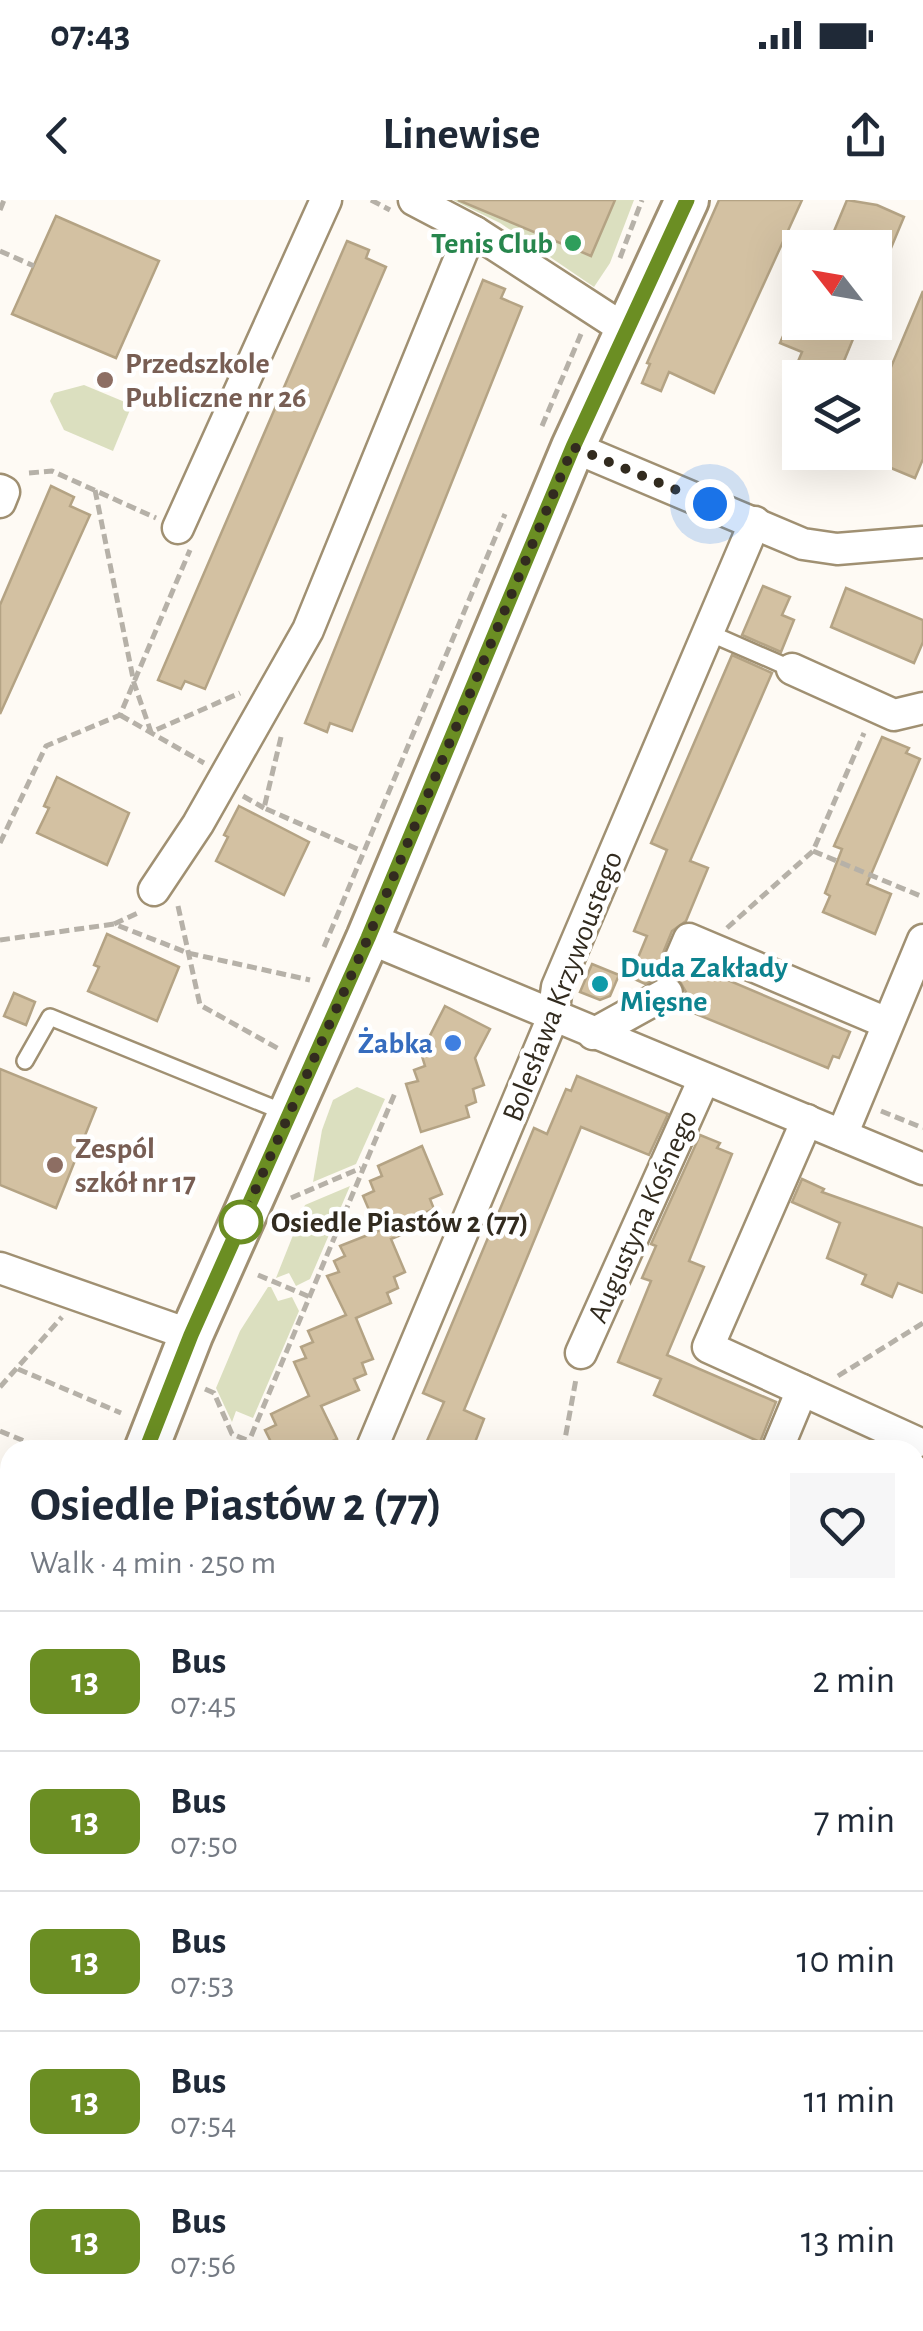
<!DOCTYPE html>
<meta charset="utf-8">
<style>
body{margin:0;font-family:"Alegreya Sans",sans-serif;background:#f6f6f7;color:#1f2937;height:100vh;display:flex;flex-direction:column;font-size:38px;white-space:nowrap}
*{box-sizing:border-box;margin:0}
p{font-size:32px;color:#747a83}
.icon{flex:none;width:55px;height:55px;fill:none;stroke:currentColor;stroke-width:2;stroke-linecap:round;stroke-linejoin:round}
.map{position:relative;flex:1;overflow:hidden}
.details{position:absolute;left:0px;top:1240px;width:925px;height:892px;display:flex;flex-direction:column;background:#fff;border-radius:30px 30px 0 0;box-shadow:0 10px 40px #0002}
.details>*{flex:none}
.badge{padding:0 20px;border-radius:15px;font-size:35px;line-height:65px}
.needle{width:65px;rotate:301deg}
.controls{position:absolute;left:782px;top:30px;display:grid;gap:20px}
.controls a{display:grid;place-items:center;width:110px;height:110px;border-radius:0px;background:#fff;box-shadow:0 10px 40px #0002;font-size:50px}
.you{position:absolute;width:50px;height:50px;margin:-25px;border:8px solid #fff;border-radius:50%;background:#1a73e8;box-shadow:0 0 0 15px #1a73e833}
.map>.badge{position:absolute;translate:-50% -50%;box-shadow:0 0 0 5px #fff}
.round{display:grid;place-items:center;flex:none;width:105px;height:105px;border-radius:0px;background:#f6f6f7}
.overview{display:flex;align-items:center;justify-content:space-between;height:170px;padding:0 30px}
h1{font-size:48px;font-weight:700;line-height:75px}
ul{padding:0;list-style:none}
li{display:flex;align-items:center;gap:30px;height:140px;padding:0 30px;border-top:2px solid #e0e1e3}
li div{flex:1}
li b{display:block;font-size:38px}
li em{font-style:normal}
li .badge{min-width:110px;font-weight:700;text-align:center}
.status{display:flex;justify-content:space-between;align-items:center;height:70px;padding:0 50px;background:#fff;direction:ltr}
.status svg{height:28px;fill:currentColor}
header{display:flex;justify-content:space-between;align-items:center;height:130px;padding:0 30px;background:#fff;font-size:45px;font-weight:700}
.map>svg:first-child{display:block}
.green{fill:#dbdfbf}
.building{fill:#d3c1a2;stroke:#b4a384;stroke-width:2.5}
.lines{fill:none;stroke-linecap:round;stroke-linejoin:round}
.lane-casing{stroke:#a09072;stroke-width:20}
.street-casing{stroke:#a09072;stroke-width:35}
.secondary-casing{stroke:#a09072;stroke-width:48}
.path{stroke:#b6b1a8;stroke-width:5;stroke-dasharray:10 5;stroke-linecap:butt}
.lane{stroke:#fff;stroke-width:15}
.street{stroke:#fff;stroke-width:30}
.secondary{stroke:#fff;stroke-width:42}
.line-casing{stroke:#fff;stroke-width:22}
.line{stroke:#6b8e23;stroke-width:15}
.walk{stroke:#322b1f;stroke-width:10;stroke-dasharray:0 18}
.leisure-dot{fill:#2e9e5b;stroke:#fff;stroke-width:4}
.education-dot{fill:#8d6e63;stroke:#fff;stroke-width:4}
.culture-dot{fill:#0f9aa8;stroke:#fff;stroke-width:4}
.shop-dot{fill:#3f7fe0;stroke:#fff;stroke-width:4}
.stop-dot{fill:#fff;stroke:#6b8e23;stroke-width:5}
.labels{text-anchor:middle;stroke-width:9;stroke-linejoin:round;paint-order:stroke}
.leisure-label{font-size:30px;font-weight:bold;fill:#27864d;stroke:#fff;text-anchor:end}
.education-label{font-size:30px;font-weight:bold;fill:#785e54;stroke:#fff;text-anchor:start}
.culture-label{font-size:30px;font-weight:bold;fill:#0d838f;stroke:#fff;text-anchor:start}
.street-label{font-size:30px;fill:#322b1f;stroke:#fff}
.shop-label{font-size:30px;font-weight:bold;fill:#366cbe;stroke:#fff;text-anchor:end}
.stop-label{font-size:30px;font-weight:bold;fill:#322b1f;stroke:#fff;text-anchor:start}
</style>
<div class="status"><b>07:43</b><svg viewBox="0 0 49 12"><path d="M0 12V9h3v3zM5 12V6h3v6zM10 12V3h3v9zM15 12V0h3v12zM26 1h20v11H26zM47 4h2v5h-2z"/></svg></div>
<header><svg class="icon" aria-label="back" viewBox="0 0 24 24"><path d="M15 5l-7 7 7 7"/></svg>Linewise<svg class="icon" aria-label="share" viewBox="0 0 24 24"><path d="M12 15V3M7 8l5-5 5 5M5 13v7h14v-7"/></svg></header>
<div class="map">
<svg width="923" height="2131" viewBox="0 0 923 2131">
<rect width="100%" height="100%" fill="#fefaf4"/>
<g class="green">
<polygon points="453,0 634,0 610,63 594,87 500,23"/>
<polygon points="84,185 132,205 113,251 64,230 50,201 54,193"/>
<polygon points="357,887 385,899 356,964 313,982 322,930 333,900"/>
<polygon points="350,986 310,1079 296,1086 289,1073 276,1078 305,1005"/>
<polygon points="268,1087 271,1087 278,1101 292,1097 299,1111 253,1218 236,1211 232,1222 216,1188 240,1131"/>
<polygon points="922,1332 923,1964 915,1983 915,1342"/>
<polygon points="0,1978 10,1995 10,2122 26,2123 22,2131 0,2131"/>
<polygon points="129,2123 290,2123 294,2131 148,2131"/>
</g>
<g class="building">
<polygon points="458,0 615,0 591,56"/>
<polygon points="719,0 802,0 714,193 669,172 661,191 642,183 650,164 647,163"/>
<polygon points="847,0 877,5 904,17 891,48 827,48"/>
<polygon points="56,16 159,61 116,158 12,114"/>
<polygon points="347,41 369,50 366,58 386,67 205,489 185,481 181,489 158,480"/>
<polygon points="483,80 505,89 501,98 522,107 352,531 330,523 327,532 305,523"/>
<polygon points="923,91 923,259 915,278 855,253 876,252 875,182 883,186"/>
<polygon points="789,122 860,122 837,178 791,178 802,152 780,143"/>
<polygon points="51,286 74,297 70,306 90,315 0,514 0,405"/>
<polygon points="763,386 790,397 782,415 794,420 781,452 742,435"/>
<polygon points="846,388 923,420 923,442 914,463 831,427"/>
<polygon points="732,455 772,473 690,661 708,668 686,721 672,731 663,753 662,763 669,775 645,784 630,777 647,736 634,731 667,650 651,643"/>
<polygon points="882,537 909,548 906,553 920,559 867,684 891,694 875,734 823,712 830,696 825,693 842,649 834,646"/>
<polygon points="57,577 129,613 107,665 37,633 49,608 44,606"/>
<polygon points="239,606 309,642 284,695 216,661 228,637 224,635"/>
<polygon points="107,734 179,767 157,821 88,791 99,767 94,765"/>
<polygon points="592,764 619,775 610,796 600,800 580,792"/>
<polygon points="697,767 850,832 839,858 833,856 828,868 679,807 686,792 678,778 690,776"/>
<polygon points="14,793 35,802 26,825 4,816"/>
<polygon points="445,806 490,829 475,858 484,885 473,889 476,902 466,906 469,917 421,932 406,884 418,881 414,870 425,866 421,853"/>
<polygon points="0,869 96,908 56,1008 0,985"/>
<polygon points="577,876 668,914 649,955 581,927 464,1210 484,1219 472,1250 423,1250 444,1202 423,1193 534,928 547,934 566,889 571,891"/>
<polygon points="700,935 720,943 717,948 732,954 689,1061 704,1067 667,1155 776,1202 760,1242 654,1195 661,1179 618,1162 651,1081 642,1078 656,1046 651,1044"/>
<polygon points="422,946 442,994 430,999 434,1009 422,1014 427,1024 391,1039 405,1072 394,1077 398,1088 387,1093 391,1103 356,1118 373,1159 362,1163 366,1174 354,1179 359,1190 321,1206 337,1239 326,1244 329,1250 275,1250 265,1230 276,1225 271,1214 309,1196 294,1162 306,1158 301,1147 313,1142 308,1131 346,1115 327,1076 339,1072 334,1061 345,1056 340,1046 378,1031 363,996 374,991 370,981 382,976 378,966"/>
<polygon points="802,979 824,989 822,992 923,1028 923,1093 898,1083 892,1097 862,1084 866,1075 827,1058 840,1023 792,1002"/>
</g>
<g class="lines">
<defs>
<g id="lane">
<polyline points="707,432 792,469"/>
<polyline points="25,861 50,817 286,913"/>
</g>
<g id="street">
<polyline points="414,0 475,32 626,130"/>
<polyline points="573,247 803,344 837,349 923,342"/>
<polyline points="0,290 4,292 0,302"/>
<polyline points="178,328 326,0"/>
<polyline points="792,469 894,515 923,508"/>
<polyline points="154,690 198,624 308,430 463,50 475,32"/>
<polyline points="368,738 923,969"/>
<polyline points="680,760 689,739 887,823"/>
<polyline points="593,834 667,793"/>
<polyline points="807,920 708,1147 916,1242"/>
<polyline points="842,935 923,740"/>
<polyline points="0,1068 191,1135"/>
<polyline points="581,1153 704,879"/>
<polyline points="371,1250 553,817 557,787 755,322"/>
<polyline points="777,1250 802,1190"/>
<polyline points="0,1958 10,1963"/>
<polyline points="915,2008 923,1989"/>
<polyline points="310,2122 314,2131"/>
<polyline points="729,2122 749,2131"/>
<polyline points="554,2131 558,2122"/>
<polyline points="866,2131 869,2122"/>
</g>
<g id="secondary">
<polyline points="146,1250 191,1135 368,738 573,247 687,0"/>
<polyline points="0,1595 10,1571"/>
</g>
</defs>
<use href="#lane" class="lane-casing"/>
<use href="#street" class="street-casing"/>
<use href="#secondary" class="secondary-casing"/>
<g class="path">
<polyline points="371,0 390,10"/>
<polyline points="0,10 4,0"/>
<polyline points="0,51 34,66"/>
<polyline points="620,58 642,0"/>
<polyline points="542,226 581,134"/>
<polyline points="29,273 52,271 156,318"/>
<polyline points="95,290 134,483 151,532 240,493"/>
<polyline points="120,515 204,563"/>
<polyline points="281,537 264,608 362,651"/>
<polyline points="243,596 264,608"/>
<polyline points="0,643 46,546 120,515 190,350"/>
<polyline points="813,651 923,697"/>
<polyline points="178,706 200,805 279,849"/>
<polyline points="114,724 138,713"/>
<polyline points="727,728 813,651 864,533"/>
<polyline points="0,740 114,724 188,753 310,780"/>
<polyline points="324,747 505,314"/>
<polyline points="881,911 923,928"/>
<polyline points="291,998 361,968"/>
<polyline points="258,1075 310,1097"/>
<polyline points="18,1169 121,1213"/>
<polyline points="838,1176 923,1123"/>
<polyline points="0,1187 62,1117"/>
<polyline points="205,1189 214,1193 232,1234 249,1241"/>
<polyline points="0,1231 46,1250"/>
<polyline points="252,1250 249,1241 395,893"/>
<polyline points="563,1250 576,1179"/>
<polyline points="915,1335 918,1328 915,1301 923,1283"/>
<polyline points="915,1453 923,1452"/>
<polyline points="915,1476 923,1470"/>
<polyline points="915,1569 923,1569"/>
<polyline points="915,1573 923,1576"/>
<polyline points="0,1675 10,1652"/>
<polyline points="0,1685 10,1690"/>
<polyline points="0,1865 8,1868 0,1889"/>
<polyline points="0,1920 10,1925"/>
<polyline points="66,2123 84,2131"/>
<polyline points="447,2131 466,2122"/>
<polyline points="652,2131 670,2123 687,2131"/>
<polyline points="800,2131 804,2122"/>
</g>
<use href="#lane" class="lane"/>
<use href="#street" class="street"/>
<use href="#secondary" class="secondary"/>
</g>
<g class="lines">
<defs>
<polyline id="line" points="146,1250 191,1135 368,738 573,247 687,0"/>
</defs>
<use href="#line" class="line-casing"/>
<use href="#line" class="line"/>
<polyline class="walk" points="241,1022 368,738 573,247 710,304"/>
</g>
<circle class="leisure-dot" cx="573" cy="43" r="10"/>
<g class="education-dot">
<circle cx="105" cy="180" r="10"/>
<circle cx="55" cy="965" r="10"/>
</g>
<circle class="culture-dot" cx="600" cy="784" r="10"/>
<circle class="shop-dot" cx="453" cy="843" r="10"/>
<circle class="stop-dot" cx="241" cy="1022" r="20"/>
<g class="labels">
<g class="leisure-label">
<text x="553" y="53">Tenis Club</text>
</g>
<g class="education-label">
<text x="125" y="173">Przedszkole<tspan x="125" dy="34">Publiczne nr 26</tspan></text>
<text x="75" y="958">Zespól<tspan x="75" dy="34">szkół nr 17</tspan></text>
</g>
<g class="culture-label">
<text x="620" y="777">Duda Zakłady<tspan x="620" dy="34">Mięsne</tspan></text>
</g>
<g class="street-label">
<text transform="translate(562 786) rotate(-69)" y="10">Bolesława Krzywoustego</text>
<text transform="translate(642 1016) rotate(-66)" y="10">Augustyna Kośnego</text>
</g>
<g class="shop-label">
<text x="433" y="853">Żabka</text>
</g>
<g class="stop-label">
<text x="271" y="1032">Osiedle Piastów 2 (77)</text>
</g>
</g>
</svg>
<div class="controls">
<a><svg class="needle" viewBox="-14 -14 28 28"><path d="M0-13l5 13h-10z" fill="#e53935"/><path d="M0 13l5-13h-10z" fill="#747a83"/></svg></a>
<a><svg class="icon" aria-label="layers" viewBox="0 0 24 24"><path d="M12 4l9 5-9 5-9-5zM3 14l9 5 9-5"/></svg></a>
</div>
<div class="you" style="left:710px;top:304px"></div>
<section class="details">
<div class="overview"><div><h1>Osiedle Piastów 2 (77)</h1><p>Walk · 4 min · 250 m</p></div><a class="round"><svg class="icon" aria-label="heart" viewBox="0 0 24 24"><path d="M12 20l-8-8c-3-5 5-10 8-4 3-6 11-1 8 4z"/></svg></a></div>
<ul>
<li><span class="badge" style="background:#6b8e23;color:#fff">13</span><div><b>Bus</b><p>07:45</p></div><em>2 min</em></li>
<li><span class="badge" style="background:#6b8e23;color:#fff">13</span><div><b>Bus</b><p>07:50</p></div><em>7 min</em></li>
<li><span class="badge" style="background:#6b8e23;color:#fff">13</span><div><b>Bus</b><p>07:53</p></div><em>10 min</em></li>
<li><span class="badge" style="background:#6b8e23;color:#fff">13</span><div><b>Bus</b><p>07:54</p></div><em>11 min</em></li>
<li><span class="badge" style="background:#6b8e23;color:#fff">13</span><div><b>Bus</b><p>07:56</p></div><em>13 min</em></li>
</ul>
</section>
</div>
